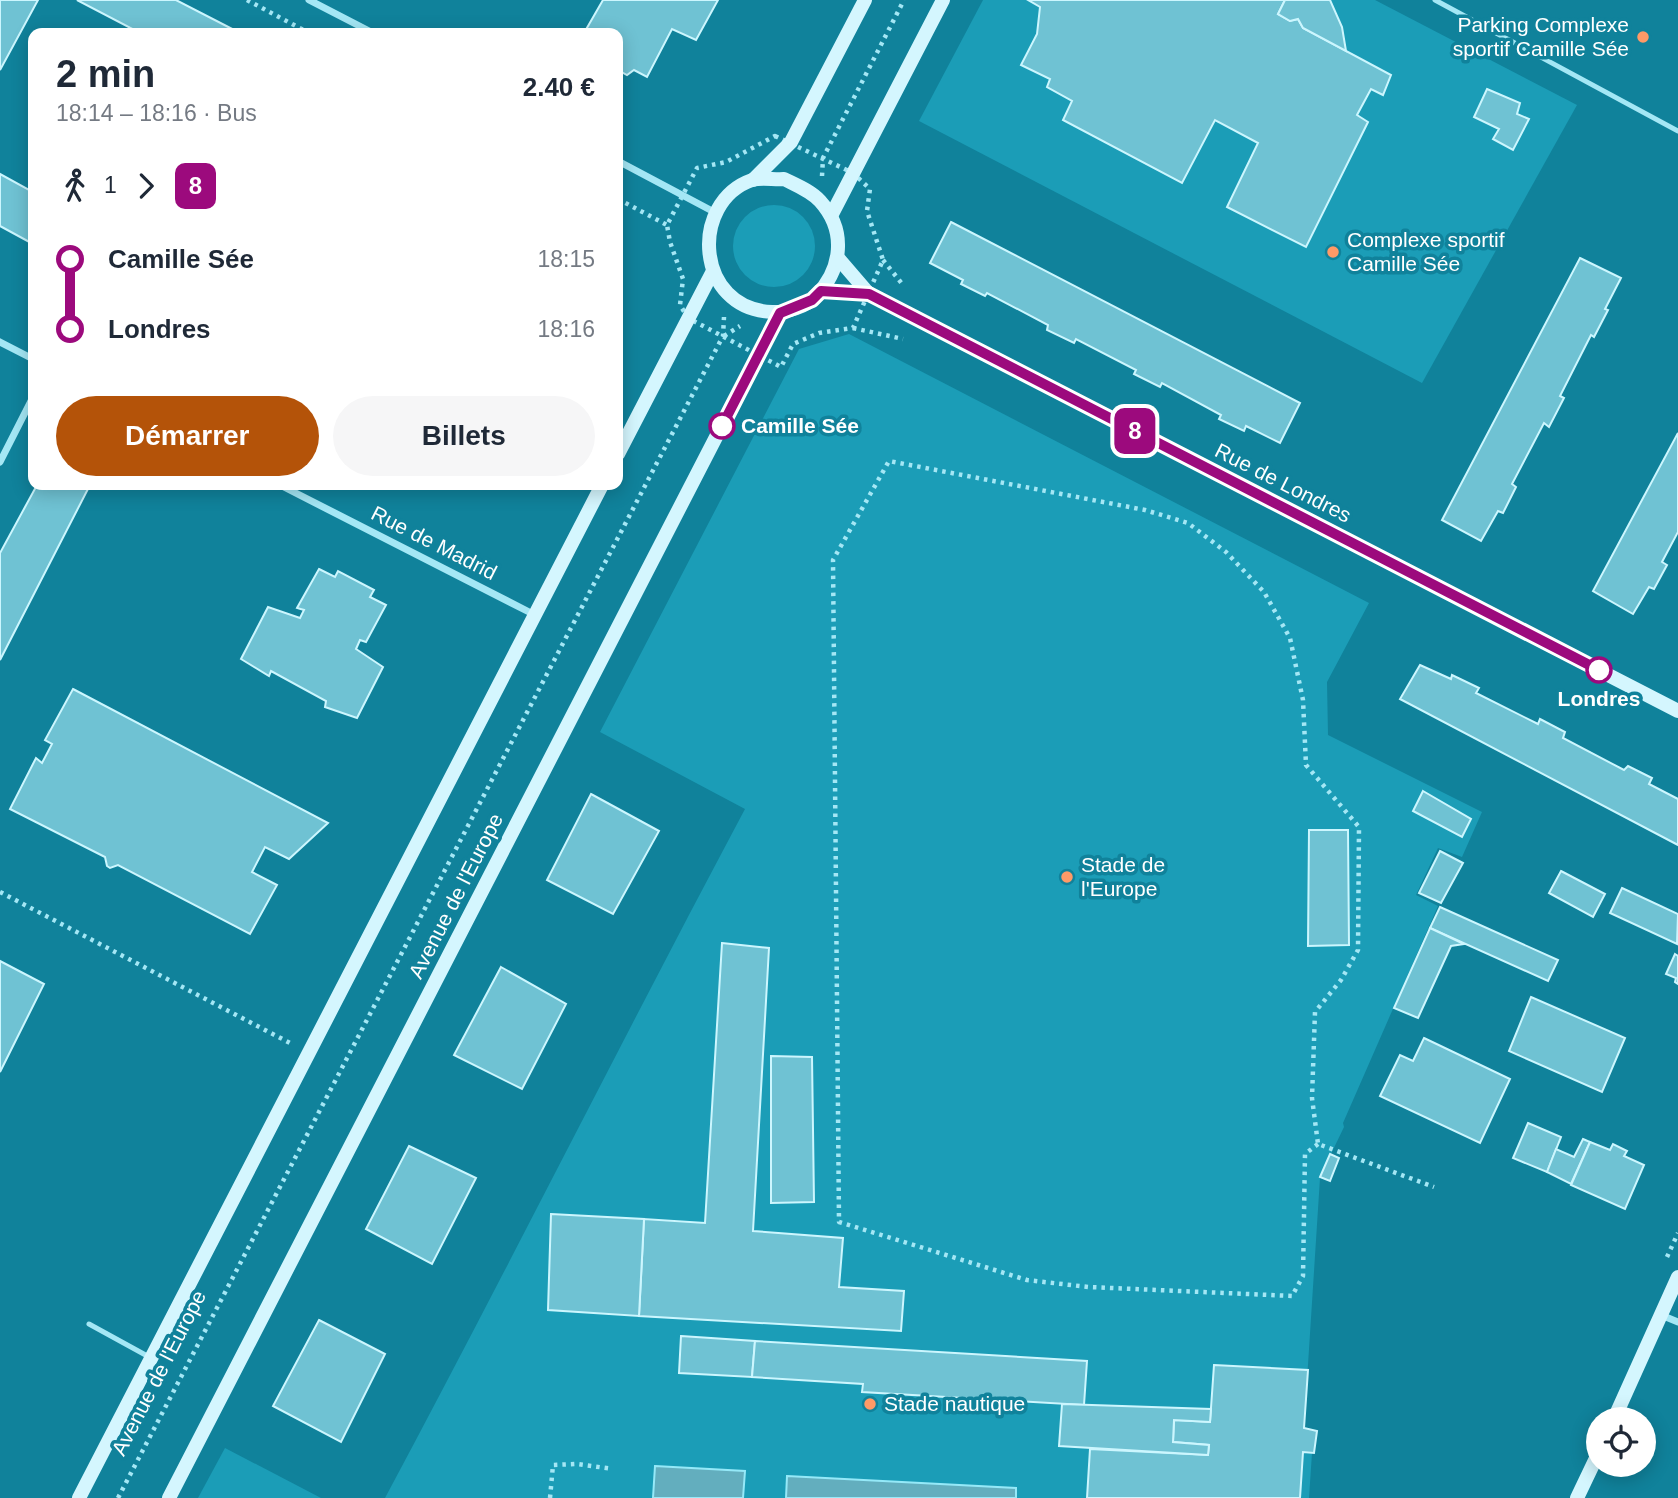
<!DOCTYPE html>
<html lang="fr">
<meta charset="utf-8">
<style>
body{margin:0;font-family:Helvetica,sans-serif;background:#f6f6f7;color:#1f2937;height:100vh;display:flex;flex-direction:column;font-size:26px;white-space:nowrap}
*{box-sizing:border-box;margin:0}
p{font-size:23px;color:#747a83}
.icon{flex:none;width:38px;height:38px;fill:none;stroke:currentColor;stroke-width:2;stroke-linecap:round;stroke-linejoin:round}
.map{position:relative;flex:1;overflow:hidden}
.sheet{position:absolute;left:28px;top:28px;width:595px;height:462px;display:flex;flex-direction:column;background:#fff;border-radius:14px;box-shadow:0 4px 18px #0003}
.sheet>*{flex:none}
.badge{padding:0 14px;border-radius:10px;font-size:24px;line-height:46px}
.controls{position:absolute;left:1586px;top:1407px;display:grid;gap:14px}
.controls a{display:grid;place-items:center;width:70px;height:70px;border-radius:50%;background:#fff;box-shadow:0 4px 18px #0003;font-size:35px}
.map>.badge{position:absolute;translate:-50% -50%;box-shadow:0 0 0 4px #fff}
.legs{display:flex;align-items:center;gap:10px;height:77px;padding:0 28px;font-size:23px}
.legs p{margin-inline-start:auto}
.head{display:flex;align-items:center;justify-content:space-between;height:119px;padding:0 28px}
h1{font-size:38px;font-weight:600;line-height:52px}
.button{display:flex;gap:14px;margin-top:auto;padding:14px 28px}
.button a{flex:1;height:80px;border-radius:42px;background:#b45309;color:#fff;font-size:28px;font-weight:600;line-height:80px;text-align:center}
.button a+a{background:#f6f6f7;color:#1f2937}
ul{padding:0 28px;list-style:none}
li{display:flex;align-items:center;gap:24px;height:70px;font-size:26px}
li i{display:grid;place-items:center;width:10px;height:100%;margin:0 9px;background:currentColor}
li i::after{content:'';width:18px;height:18px;margin:-9px;border:5px solid;border-radius:50%;background:#fff}
li p{margin-inline-start:auto}
li:first-child i{background:linear-gradient(#0000 50%,currentColor 0)}
li:last-child i{background:linear-gradient(currentColor 50%,#0000 0)}
.map>svg:first-child{display:block}
.green{fill:#1b9db7}
.water{fill:#63aebe;stroke:#95e9f8;stroke-width:2}
.building{fill:#6fc2d3;stroke:#ccf6fe;stroke-width:2}
.lines{fill:none;stroke-linecap:round;stroke-linejoin:round}
.path{stroke:#a4e7f5;stroke-width:4.5;stroke-dasharray:3.5 5;stroke-linecap:butt}
.lane{stroke:#a4e7f5;stroke-width:5}
.street{stroke:#a4e7f5;stroke-width:7}
.secondary{stroke:#d4f6fe;stroke-width:14}
.line-1-casing{stroke:#fff;stroke-width:16}
.line-1{stroke:#9c0a7d;stroke-width:10}
.poi-dot{fill:#ff9a67;stroke:#10829b;stroke-width:2.5}
.stop-1-dot{fill:#fff;stroke:#9c0a7d;stroke-width:3.5}
.labels{text-anchor:middle;stroke-width:7;stroke-linejoin:round;paint-order:stroke}
.poi-label{font-size:21px;fill:#fff;stroke:#10829b;text-anchor:start}
.stop-label{font-size:21px;font-weight:bold;fill:#fff;stroke:#10829b;text-anchor:start}
.street-label{font-size:21px;fill:#fff;stroke:#10829b}
</style>
<div class="map">
<svg width="1678" height="1498" viewBox="0 0 1678 1498">
<rect width="100%" height="100%" fill="#10829b"/>
<g class="green">
<polygon points="983,0 1375,0 1577,105 1422,383 919,121"/>
<circle cx="774" cy="246" r="41"/>
<path d="M849,334L1369,603L1327,682L1328,735L1482,812L1462,857L1438,848L1416,895L1438,906L1343,1123L1344,1127L1331,1154L1339,1158L1330,1181L1320,1178L1304,1427L1317,1431L1314,1453H1312L1309,1498H385C507,1270 623,1038 745,809L600,732L799,349Z"/>
<polygon points="225,1448 321,1498 198,1498"/>
</g>
<g class="water">
<polygon points="655,1466 745,1471 743,1498 653,1498"/>
<polygon points="787,1476 1016,1488 1016,1498 786,1498"/>
</g>
<g class="building">
<polygon points="0,0 38,0 0,70"/>
<polygon points="77,0 176,0 240,33 140,33"/>
<polygon points="603,0 718,0 696,40 672,29 647,77 634,70 627,75 618,70 618,33 584,33"/>
<polygon points="1028,0 1285,0 1278,14 1290,21 1298,19 1303,28 1391,75 1383,95 1371,89 1357,115 1368,122 1306,247 1227,207 1258,143 1215,120 1182,183 1063,120 1072,101 1047,87 1050,79 1021,65 1037,34 1040,7"/>
<polygon points="1285,0 1330,0 1342,27 1346,51 1303,28 1298,19 1290,21 1278,14"/>
<polygon points="1487,89 1520,103 1517,114 1529,119 1513,150 1493,139 1499,129 1474,117"/>
<polygon points="0,174 33,192 33,244 0,226"/>
<polygon points="951,222 1300,403 1280,443 1246,426 1244,431 1219,419 1221,415 1162,383 1160,387 1134,374 1136,370 1076,339 1074,343 1047,330 1048,325 987,293 985,296 961,284 963,280 930,263"/>
<polygon points="1580,258 1621,278 1605,309 1608,310 1594,337 1591,335 1560,396 1564,398 1549,427 1544,423 1512,484 1516,487 1503,513 1498,511 1481,541 1442,520"/>
<polygon points="1678,433 1678,532 1662,562 1667,565 1654,589 1649,587 1633,614 1593,591"/>
<polygon points="37,485 90,485 0,660 0,553"/>
<polygon points="319,569 335,577 338,571 374,590 370,597 386,605 366,642 360,640 356,649 383,667 357,718 325,707 326,701 271,671 269,676 241,659 268,607 300,618 304,610 297,608"/>
<polygon points="1420,665 1451,679 1452,675 1479,688 1476,693 1538,724 1540,719 1565,732 1563,738 1624,770 1628,766 1652,778 1649,784 1678,799 1678,845 1400,699"/>
<polygon points="73,689 328,823 289,859 265,847 252,872 277,885 250,934 118,865 110,868 107,866 105,857 10,809 36,758 42,763 52,744 45,740"/>
<polygon points="1423,791 1471,819 1462,837 1413,811"/>
<polygon points="591,794 659,831 613,914 547,880"/>
<polygon points="1309,830 1348,830 1349,945 1308,946"/>
<polygon points="1440,851 1463,863 1441,903 1419,893"/>
<polygon points="1561,871 1605,894 1593,917 1549,893"/>
<polygon points="1622,888 1678,914 1677,944 1610,913"/>
<polygon points="1440,907 1558,960 1548,981 1430,928"/>
<polygon points="1430,928 1464,944 1451,946 1418,1018 1394,1008"/>
<polygon points="722,943 769,948 753,1231 843,1238 839,1287 904,1291 901,1331 639,1316 644,1219 705,1223"/>
<polygon points="1675,954 1678,956 1678,984 1675,982 1676,978 1666,974"/>
<polygon points="0,961 44,984 0,1072"/>
<polygon points="501,967 566,1004 522,1089 454,1055"/>
<polygon points="1531,997 1625,1038 1602,1092 1509,1051"/>
<polygon points="1424,1038 1510,1079 1480,1143 1380,1096 1400,1055 1413,1061"/>
<polygon points="771,1056 812,1057 814,1202 771,1203"/>
<polygon points="1528,1123 1561,1137 1547,1172 1513,1158"/>
<polygon points="1583,1139 1590,1142 1571,1184 1547,1172 1556,1149 1574,1157"/>
<polygon points="1590,1142 1610,1150 1613,1144 1627,1151 1624,1156 1644,1165 1625,1209 1571,1185"/>
<polygon points="409,1146 476,1178 432,1264 366,1229"/>
<polygon points="1330,1154 1339,1158 1330,1181 1320,1177"/>
<polygon points="551,1214 644,1219 639,1316 548,1310"/>
<polygon points="319,1320 385,1354 341,1442 273,1406"/>
<polygon points="681,1336 755,1341 752,1377 679,1373"/>
<polygon points="755,1341 1087,1361 1084,1405 862,1392 863,1384 752,1377"/>
<polygon points="1214,1365 1308,1370 1304,1428 1317,1431 1314,1453 1303,1452 1300,1498 1087,1498 1090,1449 1208,1455 1209,1445 1173,1442 1174,1420 1210,1422"/>
<polygon points="1062,1404 1211,1409 1210,1422 1174,1420 1173,1442 1209,1445 1208,1455 1059,1446"/>
</g>
<g class="lines">
<g class="path">
<polyline points="247,0 309,33"/>
<polygon points="775,136 853,173 870,189 867,211 883,260 853,328 819,333 793,344 781,367 688,318 680,305 683,279 670,242 667,225 697,168 726,162"/>
<polyline points="822,176 823,158 904,0"/>
<polyline points="618,199 667,225"/>
<polyline points="883,260 903,285"/>
<polyline points="853,328 903,339"/>
<polyline points="724,336 740,326"/>
<polyline points="0,892 290,1043"/>
<polyline points="1318,1144 1305,1154 1303,1276 1292,1296 1088,1287 1027,1280 839,1222 833,560 889,461 1145,510 1188,523 1226,552 1264,592 1290,638 1303,700 1306,765 1359,827 1358,950 1341,980 1315,1012 1312,1098 1318,1144 1434,1187"/>
<polyline points="1667,1257 1678,1233"/>
<polyline points="118,1498 723,336 724,317"/>
<polyline points="550,1498 553,1465 577,1464 613,1469"/>
</g>
<g class="lane">
<polyline points="1435,0 1678,131"/>
<polyline points="89,1324 151,1358"/>
</g>
<g class="street">
<polyline points="309,0 373,33"/>
<polyline points="618,161 716,213"/>
<polyline points="0,342 33,359"/>
<polyline points="0,462 33,397"/>
<polyline points="280,485 535,615"/>
<polyline points="1661,1315 1678,1322"/>
</g>
<g class="secondary">
<path d="M784,179C796,185 811,191 820,201C847,231 842,269 816,296C806,307 786,313 772,312C695,309 689,202 752,180C761,177 775,180 784,179Z"/>
<polyline points="753,180 791,142 865,0"/>
<polyline points="831,216 943,0"/>
<polyline points="838,258 869,294 1678,711"/>
<polyline points="821,291 869,294"/>
<polyline points="618,454 713,271"/>
<polyline points="1614,1419 1678,1277"/>
<polyline points="79,1498 602,485"/>
<polyline points="169,1498 780,313"/>
<polyline points="1577,1498 1598,1454"/>
</g>
</g>
<g class="lines">
<defs>
<polyline id="line-1" points="722,426 780,313 812,300 821,291 869,294 1599,670"/>
</defs>
<use href="#line-1" class="line-1-casing"/>
<use href="#line-1" class="line-1"/>
</g>
<g class="poi-dot">
<circle cx="1643" cy="37" r="7"/>
<circle cx="1333" cy="252" r="7"/>
<circle cx="1067" cy="877" r="7"/>
<circle cx="870" cy="1404" r="7"/>
</g>
<g class="stop-1-dot">
<circle cx="722" cy="426" r="12"/>
<circle cx="1599" cy="670" r="12"/>
</g>
<g class="labels">
<g class="poi-label">
<text x="1629" y="32" text-anchor="end">Parking Complexe<tspan x="1629" dy="24">sportif Camille Sée</tspan></text>
<text x="1347" y="247">Complexe sportif<tspan x="1347" dy="24">Camille Sée</tspan></text>
<text x="1081" y="872">Stade de<tspan x="1081" dy="24">l'Europe</tspan></text>
<text x="884" y="1411">Stade nautique</text>
</g>
<g class="stop-label">
<text x="741" y="433">Camille Sée</text>
<text x="1599" y="706" text-anchor="middle">Londres</text>
</g>
<g class="street-label">
<text transform="translate(1283 483) rotate(27)" y="7">Rue de Londres</text>
<text transform="translate(434 543) rotate(27)" y="7">Rue de Madrid</text>
<text transform="translate(456 896) rotate(-63)" y="7">Avenue de l'Europe</text>
<text transform="translate(159 1373) rotate(-63)" y="7">Avenue de l'Europe</text>
</g>
</g>
</svg>
<div class="controls">
<a><svg class="icon" aria-label="locate" viewBox="0 0 24 24"><circle cx="12" cy="12" r="6"/><path d="M12 2v4M12 18v4M2 12h4M18 12h4"/></svg></a>
</div>
<b class="badge" style="left:1135px;top:431px;background:#9c0a7d;color:#fff">8</b>
<section class="sheet">
<div class="head"><div><h1>2 min</h1><p>18:14 – 18:16 · Bus</p></div><b>2.40 €</b></div>
<div class="legs"><svg class="icon" aria-label="walk" viewBox="0 0 24 24"><circle cx="13" cy="4" r="2"/><path d="M13 8l-2 6 4 7M11 14l-3 7M7 12l3-4h3l4 4"/></svg>1<svg class="icon" aria-label="forward" viewBox="0 0 24 24"><path d="M9 5l7 7-7 7"/></svg><b class="badge" style="background:#9c0a7d;color:#fff">8</b></div>
<ul>
<li><i style="color:#9c0a7d"></i><b>Camille Sée</b><p>18:15</p></li>
<li><i style="color:#9c0a7d"></i><b>Londres</b><p>18:16</p></li>
</ul>
<div class="button"><a>Démarrer</a><a>Billets</a></div>
</section>
</div>
